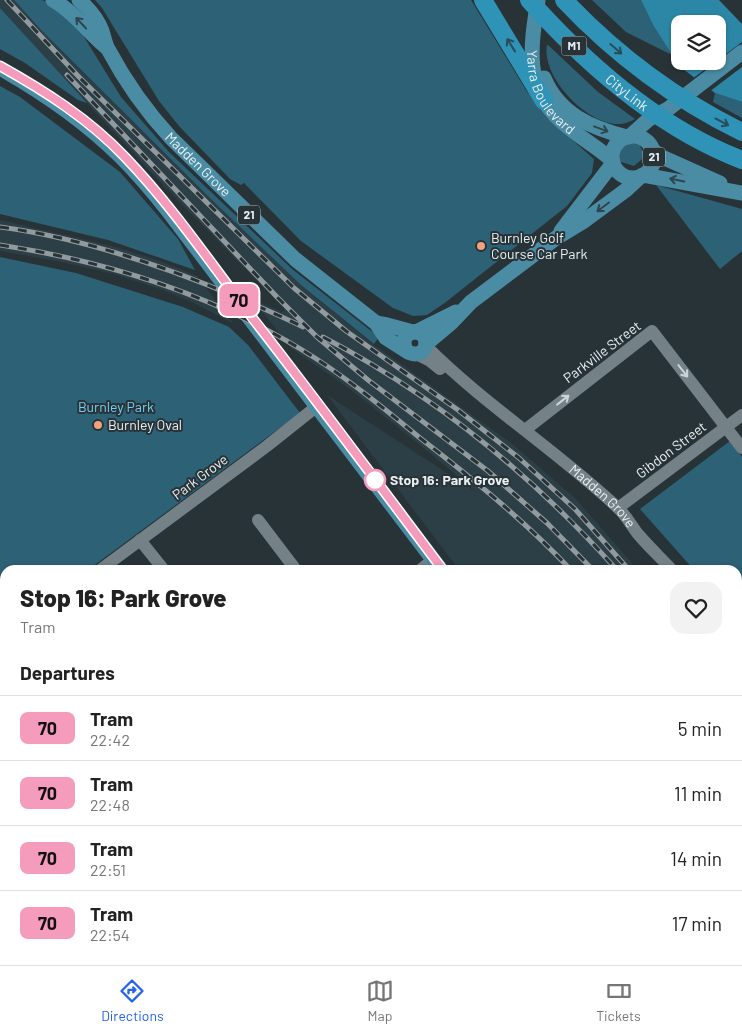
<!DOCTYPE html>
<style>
body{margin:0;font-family:Barlow,sans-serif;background:#f2f2f2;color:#222;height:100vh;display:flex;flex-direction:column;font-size:19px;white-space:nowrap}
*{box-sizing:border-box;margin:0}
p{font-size:16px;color:#767676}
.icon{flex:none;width:28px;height:28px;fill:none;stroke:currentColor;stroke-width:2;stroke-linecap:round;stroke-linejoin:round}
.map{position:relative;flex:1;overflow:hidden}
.side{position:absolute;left:0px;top:565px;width:742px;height:400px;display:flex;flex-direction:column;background:#fff;border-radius:15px 15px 0 0;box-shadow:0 1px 4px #0004}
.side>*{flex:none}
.badge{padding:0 10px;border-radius:8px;font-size:18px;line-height:32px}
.controls{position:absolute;left:671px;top:15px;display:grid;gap:10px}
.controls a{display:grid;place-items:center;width:55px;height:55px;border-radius:10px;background:#fff;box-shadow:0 1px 4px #0004;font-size:25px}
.map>.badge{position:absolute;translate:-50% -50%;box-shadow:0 0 0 2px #fff}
h2{padding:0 20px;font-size:19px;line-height:45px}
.round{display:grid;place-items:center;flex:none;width:52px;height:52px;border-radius:15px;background:#f2f2f2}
.head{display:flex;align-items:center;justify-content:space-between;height:85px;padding:0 20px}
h1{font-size:24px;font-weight:800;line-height:38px}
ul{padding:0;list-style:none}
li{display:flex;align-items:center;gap:15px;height:65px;padding:0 20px;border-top:1px solid #e0e0e0}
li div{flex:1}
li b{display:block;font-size:19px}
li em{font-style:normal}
li .badge{min-width:55px;font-weight:700;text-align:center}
.menu{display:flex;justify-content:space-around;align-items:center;height:70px;border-top:1px solid #e0e0e0;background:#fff;font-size:14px;color:#767676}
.menu a{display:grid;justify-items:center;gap:2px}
.menu .current{color:#2563eb}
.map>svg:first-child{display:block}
.built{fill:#2c3e46}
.green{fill:#2d6176}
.water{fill:#2c87a7;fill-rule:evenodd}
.pier{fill:#283338}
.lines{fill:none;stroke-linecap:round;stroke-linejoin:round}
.minor{stroke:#748186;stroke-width:12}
.major{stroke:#4a8ca3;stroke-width:15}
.highway{stroke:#2e93b6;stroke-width:18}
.tram{stroke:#919a9e;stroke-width:1}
.rail-casing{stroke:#919a9e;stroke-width:5}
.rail{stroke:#283338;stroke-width:3;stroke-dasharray:9;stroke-linecap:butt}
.oneway{stroke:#2f454d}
.oneway2{stroke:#2a4b58}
.oneway3{stroke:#ccd4d8}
.line-casing{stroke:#fff;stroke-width:11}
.line{stroke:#f59bbb;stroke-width:8}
.poi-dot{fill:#f1a17b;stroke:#283338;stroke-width:2}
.stop-dot{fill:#fff;stroke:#f59bbb;stroke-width:2.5}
.labels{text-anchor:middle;stroke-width:4;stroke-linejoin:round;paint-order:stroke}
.shield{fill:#283338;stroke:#afb7bb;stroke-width:1}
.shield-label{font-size:12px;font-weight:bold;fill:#e9f0f3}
.street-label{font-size:14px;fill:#e9f0f3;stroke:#283338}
.poi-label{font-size:14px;fill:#e9f0f3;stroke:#283338;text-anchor:start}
.park-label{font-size:14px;fill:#75d0f4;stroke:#283338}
.stop-label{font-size:14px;font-weight:bold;fill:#e9f0f3;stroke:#283338;text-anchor:start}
</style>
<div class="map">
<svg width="742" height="965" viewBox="0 0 742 965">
<rect width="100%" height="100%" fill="#283338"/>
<g class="built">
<polygon points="0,0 14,0 41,30 126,115 301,285 369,341 511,443 575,498 638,570 459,570 327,395 476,492 431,454 350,389 291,348 252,299 282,312 285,309 163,185 46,59 0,8"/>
<polygon points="0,220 112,246 160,261 197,276 234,324 194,303 160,289 114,274 62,262 0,251"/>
<polygon points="738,788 742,794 742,943 738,937"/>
<polygon points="654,960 721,960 725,965 658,965"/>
</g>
<g class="green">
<polygon points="14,0 42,0 47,2 81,32 121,97 169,152 292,269 379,337 374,344 301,285 214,202 41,30"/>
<polygon points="95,0 471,0 526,90 547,118 594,159 592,173 567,206 446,302 427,315 413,316 393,308 301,241 244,183 241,185 230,179 179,126 159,101 102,8"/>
<polygon points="592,0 641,0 653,25 672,55 626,32"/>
<polygon points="0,8 87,103 78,100 25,63 0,49"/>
<path d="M547,45H548L598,92L635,119C631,121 625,124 620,124C588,126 541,77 547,45Z"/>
<polygon points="0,86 20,97 120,172 178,239 195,270 108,240 0,214"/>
<polygon points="715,93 742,102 742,118 713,102"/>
<polygon points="631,142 639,144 643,152 642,159 634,166 621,162 619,155 621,149"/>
<polygon points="656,185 742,209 742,251 720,269"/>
<polygon points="0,257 76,273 183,307 229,327 248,345 300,413 88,570 5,570 5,626 0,626"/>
<polygon points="730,441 742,457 742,631 738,625 738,570 694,570 640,509"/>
</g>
<path class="water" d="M641,0H719L742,24V102L715,93L679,66L653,25ZM680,24H718V61H680Z"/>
<polygon class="pier" points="742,42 742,67 709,92 692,79"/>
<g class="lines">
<g class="minor">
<path id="s1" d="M426,346C485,405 556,450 617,507C626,515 631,525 638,534C649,547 661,558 672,570"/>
<polyline points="416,354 430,361 440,369"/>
<polyline points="525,430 652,331 742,448"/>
<polyline points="618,508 742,415"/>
<polyline points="258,520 296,570"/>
<polyline points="140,540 164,570"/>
<polyline points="100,570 267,446 316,407"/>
<polyline points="420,570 434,559"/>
<polyline points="738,652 742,658"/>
<polyline points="0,751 5,757"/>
<polyline points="0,869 5,876"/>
<polyline points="332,960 336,965"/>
<polyline points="599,960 603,965"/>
<polyline points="82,965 89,960"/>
<polyline points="303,965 309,960"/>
<polyline points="377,965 383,960"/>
<polyline points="508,965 515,960"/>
<polyline points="645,965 651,960"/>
</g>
<g class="major">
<path d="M53,0C74,12 88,32 106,47"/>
<path id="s2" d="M79,0C88,8 98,20 102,31C104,37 105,44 108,49C125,81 146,111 171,138L295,259L376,323L386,338L408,352"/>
<path id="s3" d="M538,0C531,43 523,88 561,121C577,136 596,146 613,161"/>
<path d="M0,68C44,93 85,121 121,157C138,174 154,193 169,212L441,570"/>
<path d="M544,78C559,114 591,128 627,137"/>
<circle cx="633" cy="157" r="21"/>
<polyline points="629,137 649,119 668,109 742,52"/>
<polyline points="652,150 662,157 720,183"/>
<polyline points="643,175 742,193"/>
<polyline points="561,231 613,163"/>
<polyline points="376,323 387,325 413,332"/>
<circle cx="415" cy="343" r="11"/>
<polyline points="416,332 456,312"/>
<polyline points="426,344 451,323 471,302 556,238 584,221 626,190 641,176"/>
<polyline points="735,960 739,965"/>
</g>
<g class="highway">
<polyline points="483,0 544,101"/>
<path id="s4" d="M529,0C588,66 659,128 742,160"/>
<path d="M564,0C615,54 675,99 742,132"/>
</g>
<g class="tram">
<path d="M0,66C45,90 89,119 125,157C170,204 207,259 247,311C313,396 378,484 443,570"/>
<polyline points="738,959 742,965"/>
</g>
<defs>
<g id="rail">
<polyline points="7,0 79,77 294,288 346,331 458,410 519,458 575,509 629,570"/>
<polyline points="67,75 277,297 317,337 368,380 488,471 547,523 593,570"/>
<path d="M0,227C82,238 161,265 237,297C259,307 281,316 303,327"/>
<path d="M0,245C111,262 220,297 315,358C352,382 386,410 420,438C473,479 525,521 571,570"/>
<path d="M323,337C436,396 532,475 617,570"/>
<polyline points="738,700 742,706"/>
<polyline points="738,736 742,742"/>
<polyline points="738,771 742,776"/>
</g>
</defs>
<use href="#rail" class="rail-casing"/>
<use href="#rail" class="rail"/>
</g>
<defs><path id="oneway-shaft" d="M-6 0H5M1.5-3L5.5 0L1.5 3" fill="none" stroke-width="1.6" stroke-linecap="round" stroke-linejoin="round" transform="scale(1.25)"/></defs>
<g class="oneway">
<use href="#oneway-shaft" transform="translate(81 23) rotate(-133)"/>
<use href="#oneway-shaft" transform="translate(601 129) rotate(20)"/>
<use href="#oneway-shaft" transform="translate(677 180) rotate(-168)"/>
<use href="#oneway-shaft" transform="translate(603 207) rotate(143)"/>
</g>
<g class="oneway2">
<use href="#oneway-shaft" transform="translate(511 45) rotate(-122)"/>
<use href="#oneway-shaft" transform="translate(616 49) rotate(41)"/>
<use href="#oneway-shaft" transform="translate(722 122) rotate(28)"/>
</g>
<g class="oneway3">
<use href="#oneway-shaft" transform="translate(683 371) rotate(52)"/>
<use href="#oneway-shaft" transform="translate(563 400) rotate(-38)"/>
</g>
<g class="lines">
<defs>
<path id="line" d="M0,66C45,91 89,119 125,157C173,207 212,265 254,320C318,402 380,486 443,570"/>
</defs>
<use href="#line" class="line-casing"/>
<use href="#line" class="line"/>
</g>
<g class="poi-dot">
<circle cx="481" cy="246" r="5"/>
<circle cx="98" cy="425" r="5"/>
</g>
<circle class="stop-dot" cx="375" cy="480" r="10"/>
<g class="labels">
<g class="shield">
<rect x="561.5" y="36.5" width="25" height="19" rx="4"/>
<rect x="643" y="147.5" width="22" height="19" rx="4"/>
<rect x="238" y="205.5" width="22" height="19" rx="4"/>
</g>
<g class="shield-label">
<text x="574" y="50">M1</text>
<text x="654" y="161">21</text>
<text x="249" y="219">21</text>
</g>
<g class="street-label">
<text dy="5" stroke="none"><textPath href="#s3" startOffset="98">Yarra Boulevard</textPath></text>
<text dy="5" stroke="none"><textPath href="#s4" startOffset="135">CityLink</textPath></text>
<text dy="5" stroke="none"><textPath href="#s2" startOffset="205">Madden Grove</textPath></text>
<text transform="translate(602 352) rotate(-37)" y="5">Parkville Street</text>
<text transform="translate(671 450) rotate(-37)" y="5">Gibdon Street</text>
<text transform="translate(200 477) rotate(-37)" y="5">Park Grove</text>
<text dy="5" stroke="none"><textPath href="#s1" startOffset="232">Madden Grove</textPath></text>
</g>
<g class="poi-label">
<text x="491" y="243">Burnley Golf<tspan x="491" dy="16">Course Car Park</tspan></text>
<text x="108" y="430">Burnley Oval</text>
</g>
<g class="park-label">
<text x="116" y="412">Burnley Park</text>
</g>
<g class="stop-label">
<text x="390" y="485">Stop 16: Park Grove</text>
</g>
</g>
</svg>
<div class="controls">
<a><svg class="icon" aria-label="layers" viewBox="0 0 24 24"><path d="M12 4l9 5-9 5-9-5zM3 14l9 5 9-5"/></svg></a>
</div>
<b class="badge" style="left:239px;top:300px;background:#f59bbb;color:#111">70</b>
<section class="side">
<div class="head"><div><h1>Stop 16: Park Grove</h1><p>Tram</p></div><a class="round"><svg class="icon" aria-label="heart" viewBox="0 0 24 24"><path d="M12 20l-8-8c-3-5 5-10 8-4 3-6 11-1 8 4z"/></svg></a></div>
<h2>Departures</h2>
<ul>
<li><span class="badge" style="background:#f59bbb;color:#111">70</span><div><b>Tram</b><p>22:42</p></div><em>5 min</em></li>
<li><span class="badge" style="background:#f59bbb;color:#111">70</span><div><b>Tram</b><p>22:48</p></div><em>11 min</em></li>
<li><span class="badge" style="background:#f59bbb;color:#111">70</span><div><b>Tram</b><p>22:51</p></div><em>14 min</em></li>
<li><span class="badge" style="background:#f59bbb;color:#111">70</span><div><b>Tram</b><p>22:54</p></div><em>17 min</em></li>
</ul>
</section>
</div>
<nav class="menu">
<a class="current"><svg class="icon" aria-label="directions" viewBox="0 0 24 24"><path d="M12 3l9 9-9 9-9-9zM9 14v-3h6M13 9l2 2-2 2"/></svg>Directions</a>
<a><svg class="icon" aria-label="map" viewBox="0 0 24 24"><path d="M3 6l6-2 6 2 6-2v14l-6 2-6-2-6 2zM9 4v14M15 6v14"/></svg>Map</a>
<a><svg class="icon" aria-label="tickets" viewBox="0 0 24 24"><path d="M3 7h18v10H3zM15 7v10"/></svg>Tickets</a>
</nav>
